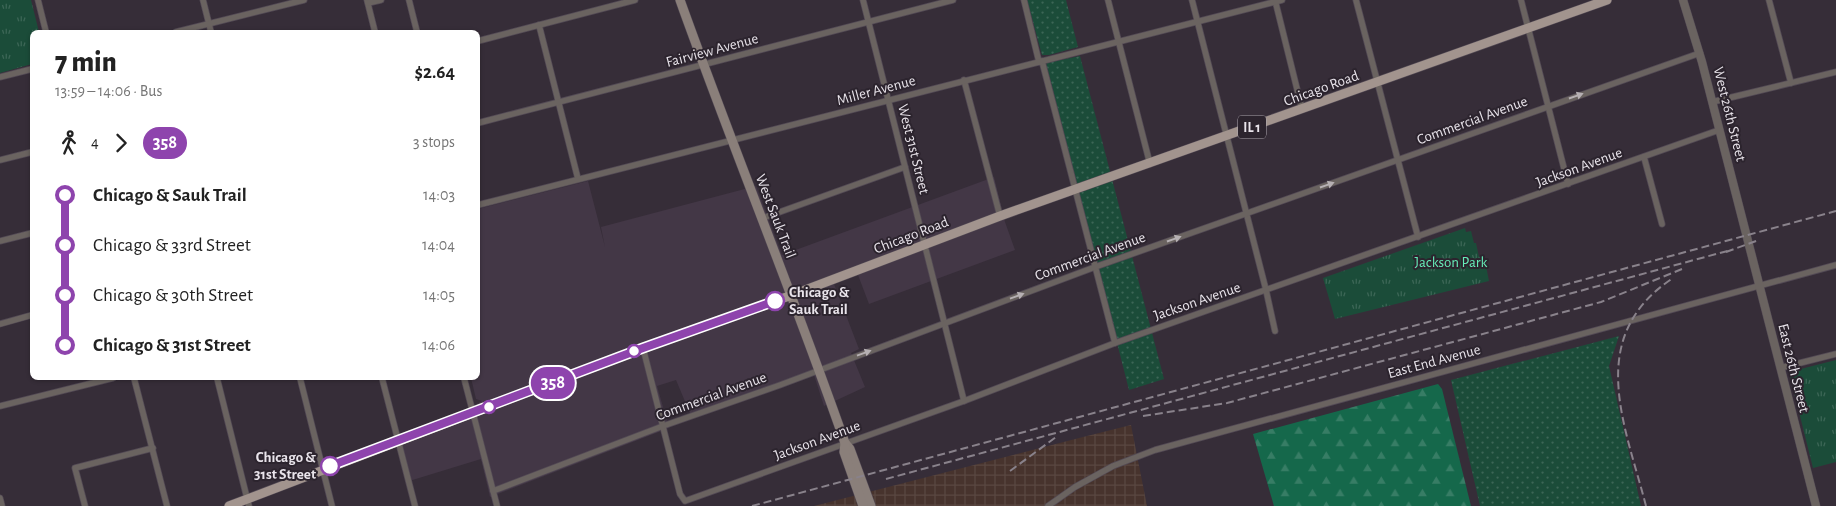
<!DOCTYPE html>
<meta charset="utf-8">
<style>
body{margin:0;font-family:"Alegreya Sans",sans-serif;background:#f2f2f2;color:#222;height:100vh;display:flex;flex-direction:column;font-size:19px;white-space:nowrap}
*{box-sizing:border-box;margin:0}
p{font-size:16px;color:#767676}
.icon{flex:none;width:28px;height:28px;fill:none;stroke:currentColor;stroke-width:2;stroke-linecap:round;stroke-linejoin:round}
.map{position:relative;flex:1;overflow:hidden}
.sheet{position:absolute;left:30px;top:30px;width:450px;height:350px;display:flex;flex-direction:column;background:#fff;border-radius:8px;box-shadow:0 1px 4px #0004}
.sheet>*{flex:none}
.badge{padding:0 10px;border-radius:16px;font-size:18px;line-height:32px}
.map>.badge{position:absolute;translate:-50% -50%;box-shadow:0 0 0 2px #fff}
.legs{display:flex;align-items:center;gap:8px;height:55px;padding:0 25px;font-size:16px}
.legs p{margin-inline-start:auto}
.head{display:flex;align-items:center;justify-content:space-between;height:85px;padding:0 25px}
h1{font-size:28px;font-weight:800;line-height:38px}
ul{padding:0 25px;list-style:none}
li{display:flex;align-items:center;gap:18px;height:50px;font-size:19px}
li i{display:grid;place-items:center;width:8px;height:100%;margin:0 6px;background:currentColor}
li i::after{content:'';width:12px;height:12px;margin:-6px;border:4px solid;border-radius:50%;background:#fff}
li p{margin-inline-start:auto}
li:first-child i{background:linear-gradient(#0000 50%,currentColor 0)}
li:last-child i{background:linear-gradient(currentColor 50%,#0000 0)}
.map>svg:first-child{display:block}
.built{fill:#433746}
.industrial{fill:url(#industrial-grid)}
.grass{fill:url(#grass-dots)}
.forest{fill:url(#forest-firs)}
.park{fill:url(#park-tufts)}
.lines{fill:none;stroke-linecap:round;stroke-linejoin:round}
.minor-casing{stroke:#534a55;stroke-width:7}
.tertiary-casing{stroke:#534a55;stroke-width:9}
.secondary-casing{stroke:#534a55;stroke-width:10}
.primary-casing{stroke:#534a55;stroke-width:10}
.minor{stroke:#6a6360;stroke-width:5.5}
.tertiary{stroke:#6a6360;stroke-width:8}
.secondary{stroke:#8a7f7a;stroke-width:9}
.primary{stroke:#a2948e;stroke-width:9}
.rail{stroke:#89828b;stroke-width:2;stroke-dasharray:8 4;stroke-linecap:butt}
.oneway{fill:#b6b0b3}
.line-1-casing{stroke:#fff;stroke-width:11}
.line-1{stroke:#8e44ad;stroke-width:8}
.stop-1-dot{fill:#fff;stroke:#8e44ad;stroke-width:2.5}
.labels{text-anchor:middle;stroke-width:4;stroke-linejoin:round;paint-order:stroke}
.shield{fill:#2c242e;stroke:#b0aab2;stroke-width:1}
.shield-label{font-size:14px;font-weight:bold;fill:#e9e4eb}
.street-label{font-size:15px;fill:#e9e4eb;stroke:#2c242e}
.park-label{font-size:15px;fill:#66edb8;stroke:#2c242e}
.stop-label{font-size:15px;font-weight:bold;fill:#e9e4eb;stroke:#2c242e;text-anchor:start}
</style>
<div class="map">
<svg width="1836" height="506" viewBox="0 0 1836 506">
<defs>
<pattern id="industrial-grid" width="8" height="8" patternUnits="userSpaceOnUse" patternTransform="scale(1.25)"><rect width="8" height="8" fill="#47332d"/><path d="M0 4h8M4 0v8" fill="none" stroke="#594741"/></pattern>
<pattern id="grass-dots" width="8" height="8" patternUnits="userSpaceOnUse" patternTransform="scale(1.25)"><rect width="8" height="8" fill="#1b4c39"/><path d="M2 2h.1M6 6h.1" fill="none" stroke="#3c6656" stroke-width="1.8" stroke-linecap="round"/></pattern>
<pattern id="forest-firs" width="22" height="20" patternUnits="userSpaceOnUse" patternTransform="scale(1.25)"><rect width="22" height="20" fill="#15684b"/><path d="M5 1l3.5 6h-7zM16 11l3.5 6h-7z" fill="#377d65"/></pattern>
<pattern id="park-tufts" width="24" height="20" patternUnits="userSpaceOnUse" patternTransform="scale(1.25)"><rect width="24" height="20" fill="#1b4c39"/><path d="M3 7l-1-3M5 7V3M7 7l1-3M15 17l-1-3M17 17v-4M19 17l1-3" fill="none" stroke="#3c6656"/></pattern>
</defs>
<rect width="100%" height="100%" fill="#362d38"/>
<polygon class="built" points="994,177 1005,222 1015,250 869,304 858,275 834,284 859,349 851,353 865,387 824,406 814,375 692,418 676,380 657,386 669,428 490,497 481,459 406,482 395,437 468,409 482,401 476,399 471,378 478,378 478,209 588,181 605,247 601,227 756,186 782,255"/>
<polygon class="industrial" points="1131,425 1147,506 814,506 1083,437"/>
<g class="grass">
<polygon points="1027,0 1066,0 1078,47 1049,55 1042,55"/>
<polygon points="1080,56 1164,379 1129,390 1046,63"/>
<polygon points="1619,336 1609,366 1641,506 1480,506 1451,380"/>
</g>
<polygon class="forest" points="1438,384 1442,389 1471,506 1274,506 1253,434"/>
<g class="park">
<polygon points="0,0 31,0 39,32 32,32 32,64 0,73"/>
<polygon points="1465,228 1466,232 1471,231 1474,243 1476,243 1479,257 1484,256 1489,281 1335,319 1323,278"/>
<polygon points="1836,360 1836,462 1813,468 1789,372"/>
</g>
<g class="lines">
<defs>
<g id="minor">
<polyline points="38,0 46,32"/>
<polyline points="203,0 211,32"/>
<polyline points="367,0 375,32"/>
<polyline points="409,0 417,32"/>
<polyline points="863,0 964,401"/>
<polyline points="1024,0 1039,62"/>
<polyline points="1108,0 1150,164"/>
<polyline points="1192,0 1266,290 1275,331"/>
<polyline points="1275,0 1302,109"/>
<polyline points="1356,0 1418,237"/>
<polyline points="1521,0 1568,184"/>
<polyline points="1769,0 1791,83"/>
<polyline points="368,3 381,0"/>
<polyline points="539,25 578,179"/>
<polyline points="176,32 304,0"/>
<polyline points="478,41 635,0"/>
<polyline points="1042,61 1115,343"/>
<polyline points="0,77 32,69"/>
<polyline points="964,80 1000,216"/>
<polyline points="1712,102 1836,72"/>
<polyline points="478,123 953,0"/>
<polyline points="1644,157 1662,224"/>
<polyline points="0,160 32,152"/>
<polyline points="478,205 1282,0"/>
<polyline points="763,218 905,167"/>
<polyline points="0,241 32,233"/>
<polyline points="0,324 32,315"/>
<polyline points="643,348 680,494 685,501 964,401 1115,343 1719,130"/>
<polyline points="1780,368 1836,354"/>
<polyline points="134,378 167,506"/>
<polyline points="217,378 249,506"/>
<polyline points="300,378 332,506"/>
<polyline points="382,378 415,506"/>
<polyline points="464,378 497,506"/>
<polyline points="0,406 113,378"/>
<polyline points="493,491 663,426 780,385 1095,267 1700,53"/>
<polyline points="0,498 2,506"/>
<polyline points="85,506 75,468 153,448"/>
<polyline points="1048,506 1075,487 1113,466 1155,450 1836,265"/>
</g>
<polyline id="tertiary" points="1683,0 1702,62 1816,506"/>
<g id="secondary">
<path d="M680,0C733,148 793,294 845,443L850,449L871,506"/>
<polyline points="845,443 844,452 863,506"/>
</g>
<polyline id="primary" points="229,506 643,348 792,295 1000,216 1607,0"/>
</defs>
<use href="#minor" class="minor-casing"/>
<use href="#tertiary" class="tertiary-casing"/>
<use href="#secondary" class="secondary-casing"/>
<use href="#primary" class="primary-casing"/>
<use href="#minor" class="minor"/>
<use href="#tertiary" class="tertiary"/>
<use href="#secondary" class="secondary"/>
<use href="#primary" class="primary"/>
<g class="rail">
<polyline points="1726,252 1759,240"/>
<polyline points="1143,416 1227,403 1601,302 1682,269"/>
<polyline points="1010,471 1056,437"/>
<polyline points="886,479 1731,250"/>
<polyline points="752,506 1836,211"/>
<path d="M1646,506C1625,424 1584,337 1673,278"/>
</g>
</g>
<defs><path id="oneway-solid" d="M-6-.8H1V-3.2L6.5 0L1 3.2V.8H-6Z" transform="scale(1.25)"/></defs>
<g class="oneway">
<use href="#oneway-solid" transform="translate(1576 96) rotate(-19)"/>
<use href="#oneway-solid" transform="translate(1327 185) rotate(-19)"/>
<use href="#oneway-solid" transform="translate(1174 239) rotate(-19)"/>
<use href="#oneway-solid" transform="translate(1017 296) rotate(-20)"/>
<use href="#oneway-solid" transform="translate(864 353) rotate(-20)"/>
</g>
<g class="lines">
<defs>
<polyline id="line-1" points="330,466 643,348 775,301"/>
</defs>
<use href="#line-1" class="line-1-casing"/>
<use href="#line-1" class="line-1"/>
</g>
<g class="stop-1-dot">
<circle cx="775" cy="301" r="9"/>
<circle cx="634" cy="351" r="6"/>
<circle cx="489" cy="407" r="6"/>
<circle cx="330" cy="466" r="9"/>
</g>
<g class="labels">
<rect class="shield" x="1238" y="115.5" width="28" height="23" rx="4"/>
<g class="shield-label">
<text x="1252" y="132">IL 1</text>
</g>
<g class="street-label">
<text transform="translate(712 50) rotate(-15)" y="5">Fairview Avenue</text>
<text transform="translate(1321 88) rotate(-20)" y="5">Chicago Road</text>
<text transform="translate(876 90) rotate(-15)" y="5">Miller Avenue</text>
<text transform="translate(1730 114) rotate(76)" y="5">West 26th Street</text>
<text transform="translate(1472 120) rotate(-20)" y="5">Commercial Avenue</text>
<text transform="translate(914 149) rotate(76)" y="5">West 31st Street</text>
<text transform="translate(1579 167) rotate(-20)" y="5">Jackson Avenue</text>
<text transform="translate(776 216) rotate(69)" y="5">West Sauk Trail</text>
<text transform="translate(911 235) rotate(-21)" y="5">Chicago Road</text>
<text transform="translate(1090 256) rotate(-20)" y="5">Commercial Avenue</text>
<text transform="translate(1197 301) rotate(-19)" y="5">Jackson Avenue</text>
<text transform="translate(1434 361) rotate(-15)" y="5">East End Avenue</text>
<text transform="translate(1794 368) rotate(76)" y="5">East 26th Street</text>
<text transform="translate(711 396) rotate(-20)" y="5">Commercial Avenue</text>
<text transform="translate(817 440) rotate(-20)" y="5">Jackson Avenue</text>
</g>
<g class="park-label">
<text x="1451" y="267">Jackson Park</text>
</g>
<g class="stop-label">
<text x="789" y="297">Chicago &amp;<tspan x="789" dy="17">Sauk Trail</tspan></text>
<text x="316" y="462" text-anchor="end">Chicago &amp;<tspan x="316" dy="17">31st Street</tspan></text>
</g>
</g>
</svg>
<b class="badge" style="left:553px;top:383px;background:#8e44ad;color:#fff">358</b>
<section class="sheet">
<div class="head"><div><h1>7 min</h1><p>13:59 – 14:06 · Bus</p></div><b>$2.64</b></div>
<div class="legs"><svg class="icon" aria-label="walk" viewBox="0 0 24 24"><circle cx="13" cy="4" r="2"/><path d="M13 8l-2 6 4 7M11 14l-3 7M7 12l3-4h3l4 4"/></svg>4<svg class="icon" aria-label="forward" viewBox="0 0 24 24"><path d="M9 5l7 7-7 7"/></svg><b class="badge" style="background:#8e44ad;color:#fff">358</b><p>3 stops</p></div>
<ul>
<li><i style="color:#8e44ad"></i><b>Chicago &amp; Sauk Trail</b><p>14:03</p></li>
<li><i style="color:#8e44ad"></i><span>Chicago &amp; 33rd Street</span><p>14:04</p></li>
<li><i style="color:#8e44ad"></i><span>Chicago &amp; 30th Street</span><p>14:05</p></li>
<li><i style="color:#8e44ad"></i><b>Chicago &amp; 31st Street</b><p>14:06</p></li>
</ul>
</section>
</div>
